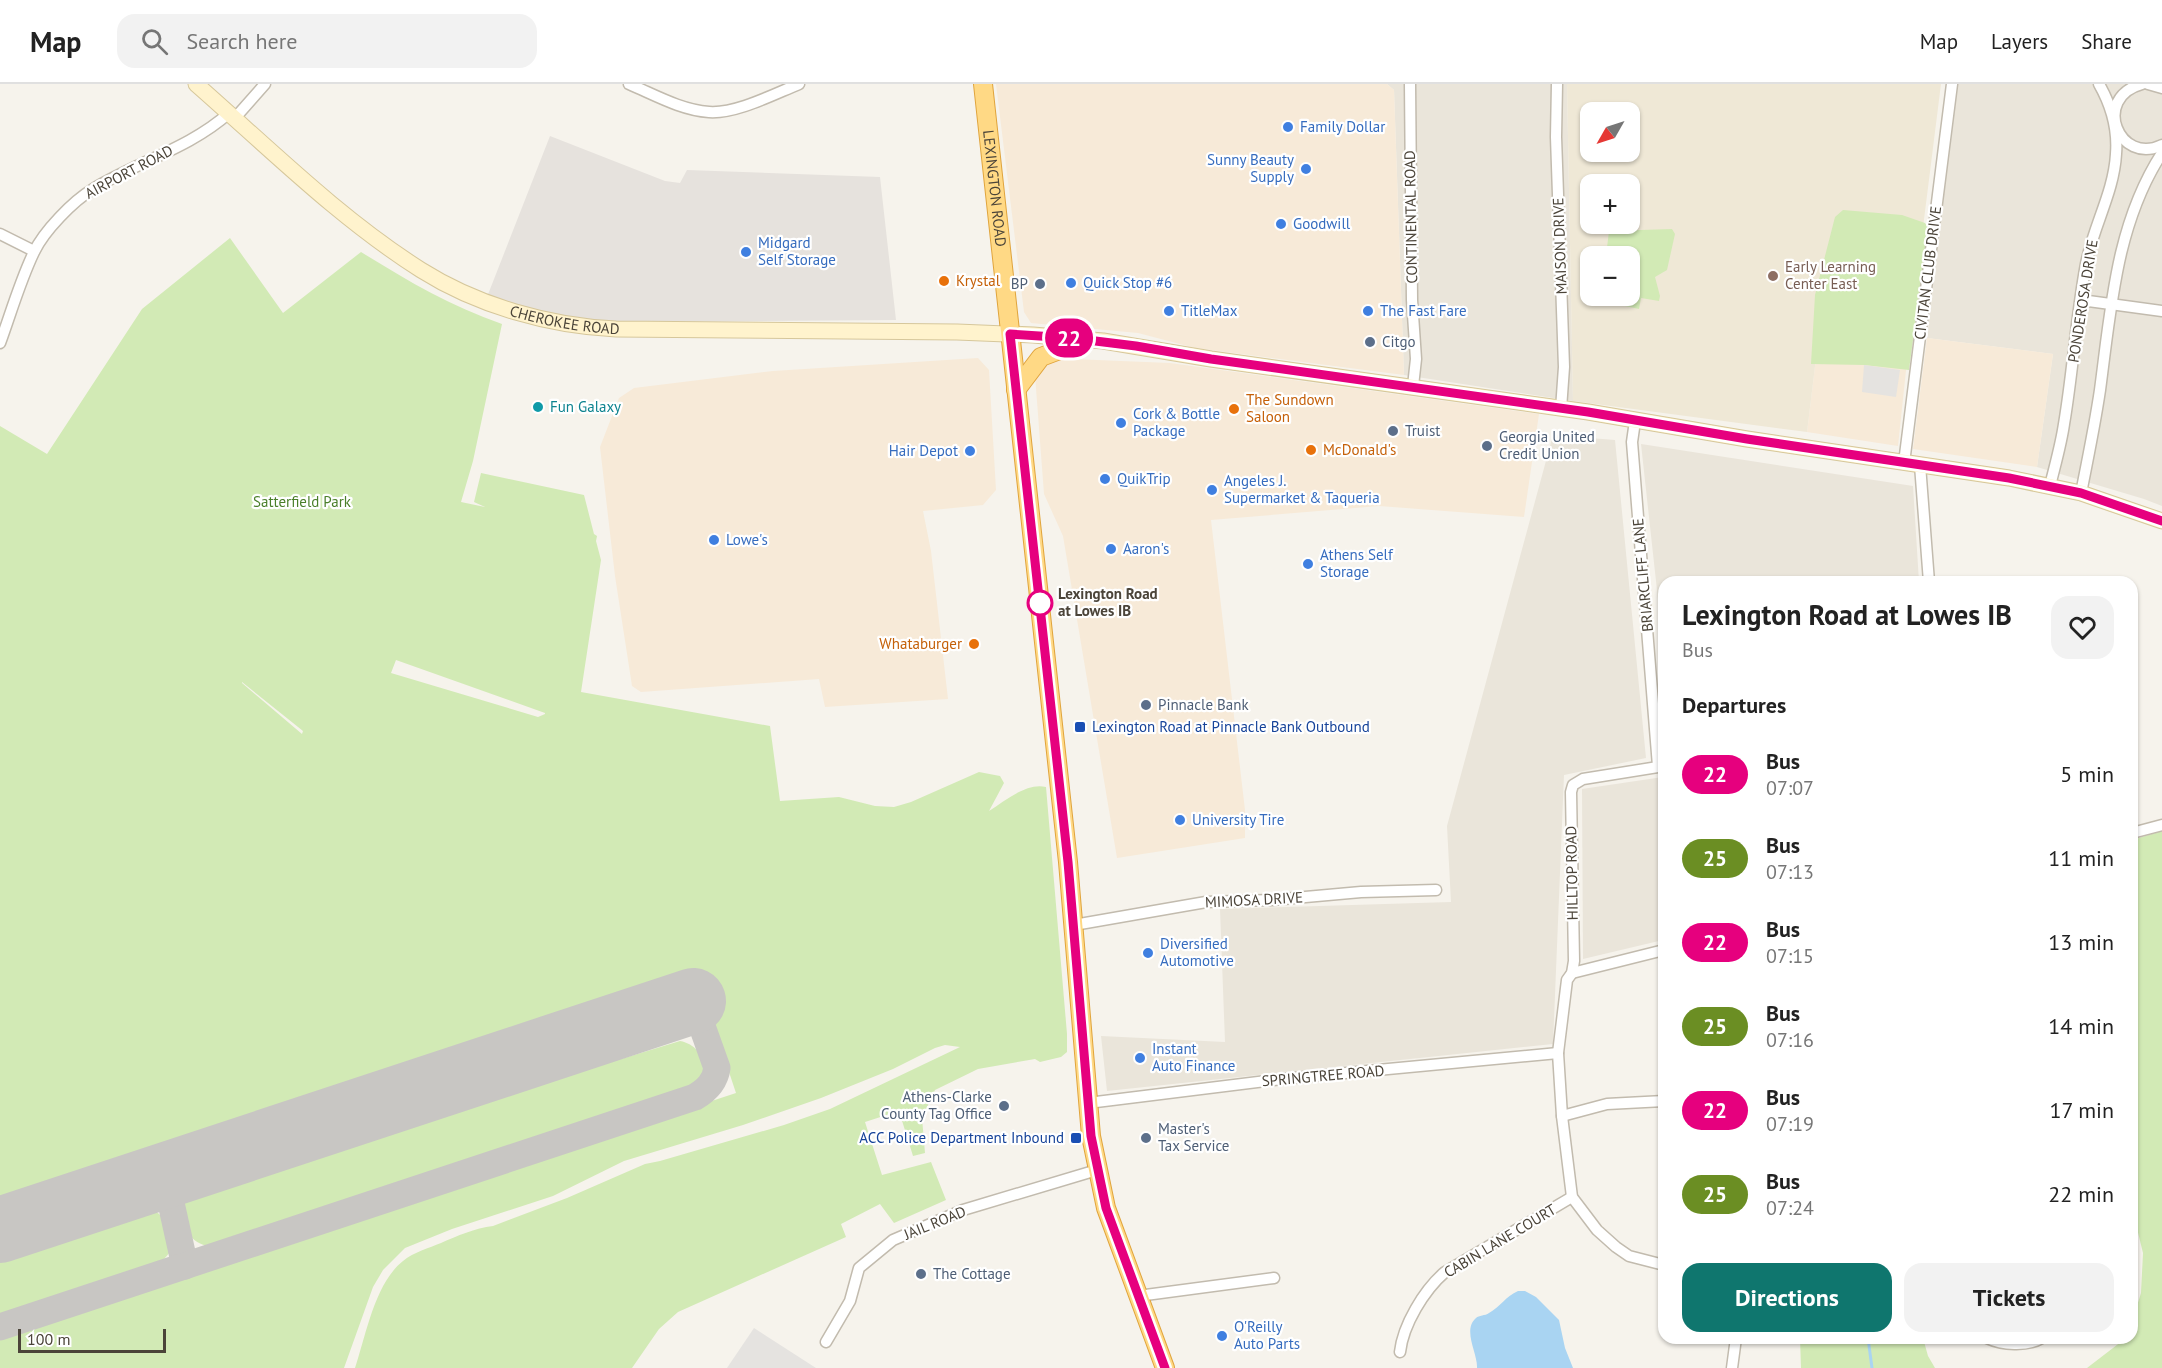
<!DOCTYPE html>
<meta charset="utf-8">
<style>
body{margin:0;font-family:"PT Sans",sans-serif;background:#f2f2f2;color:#222;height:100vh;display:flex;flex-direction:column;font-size:22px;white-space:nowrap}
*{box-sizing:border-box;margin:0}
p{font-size:20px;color:#767676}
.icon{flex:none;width:33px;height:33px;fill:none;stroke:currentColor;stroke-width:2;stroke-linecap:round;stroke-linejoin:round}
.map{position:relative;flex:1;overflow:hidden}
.drawer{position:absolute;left:1658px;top:492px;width:480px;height:768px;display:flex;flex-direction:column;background:#fff;border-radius:18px;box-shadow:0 2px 4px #0004}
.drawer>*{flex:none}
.badge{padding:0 12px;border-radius:20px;font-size:21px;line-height:39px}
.needle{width:39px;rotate:231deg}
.fabs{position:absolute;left:1580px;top:18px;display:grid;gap:12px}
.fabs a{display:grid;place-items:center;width:60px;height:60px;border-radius:12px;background:#fff;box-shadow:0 2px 4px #0004;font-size:30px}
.scale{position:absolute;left:18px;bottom:15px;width:148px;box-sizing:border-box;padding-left:6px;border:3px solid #4b4439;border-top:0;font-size:16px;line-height:21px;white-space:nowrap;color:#4b4439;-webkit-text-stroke:4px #fff;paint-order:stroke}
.map>.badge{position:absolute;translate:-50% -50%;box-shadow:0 0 0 3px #fff}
h2{padding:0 24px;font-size:22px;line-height:54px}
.round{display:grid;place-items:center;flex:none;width:63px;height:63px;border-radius:18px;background:#f2f2f2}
.summary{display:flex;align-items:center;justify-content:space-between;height:102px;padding:0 24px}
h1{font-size:28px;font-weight:800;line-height:45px}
.primary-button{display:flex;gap:12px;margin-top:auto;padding:12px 24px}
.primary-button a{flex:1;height:69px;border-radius:18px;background:#0f766e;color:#fff;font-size:24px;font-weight:800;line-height:69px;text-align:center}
.primary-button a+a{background:#f2f2f2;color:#222}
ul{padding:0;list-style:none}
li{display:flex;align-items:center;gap:18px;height:84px;padding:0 24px}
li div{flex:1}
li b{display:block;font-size:22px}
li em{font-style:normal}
li .badge{min-width:66px;font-weight:700;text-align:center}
header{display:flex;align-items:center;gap:36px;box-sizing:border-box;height:84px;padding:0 30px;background:#fff;border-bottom:2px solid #e0e0e0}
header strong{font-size:28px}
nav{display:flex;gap:33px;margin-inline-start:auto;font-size:21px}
.search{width:420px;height:54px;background:#f2f2f2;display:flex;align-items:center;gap:15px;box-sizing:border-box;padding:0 21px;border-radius:18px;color:#767676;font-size:22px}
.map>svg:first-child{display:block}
.residential{fill:#eae5da}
.commercial{fill:#f7ead8}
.industrial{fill:#e6e2dd}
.education{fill:#efe8d6;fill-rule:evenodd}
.green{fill:#d2eab5;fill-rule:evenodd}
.parking{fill:#e5e3e0}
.water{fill:#a9d4f2}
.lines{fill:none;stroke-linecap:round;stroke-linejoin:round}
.stream{stroke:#a9d4f2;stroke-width:3}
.taxiway{stroke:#c8c6c3;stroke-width:27}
.runway{stroke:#c8c6c3;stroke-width:66}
.minor-casing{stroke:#c2bbae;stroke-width:13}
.secondary-casing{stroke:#d6c79b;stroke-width:17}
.trunk-casing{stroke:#e0a43c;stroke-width:20}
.minor{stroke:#fff;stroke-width:10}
.secondary{stroke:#fff3cd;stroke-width:15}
.trunk{stroke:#ffd985;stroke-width:18}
.line-casing{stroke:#fff;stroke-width:14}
.line{stroke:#e6007e;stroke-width:9}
.shop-dot{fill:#3f7fe0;stroke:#fff;stroke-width:2}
.education-dot{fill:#8d6e63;stroke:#fff;stroke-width:2}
.food-dot{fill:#e8710a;stroke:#fff;stroke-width:2}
.service-dot{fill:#5c6f8a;stroke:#fff;stroke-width:2}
.culture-dot{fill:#0f9aa8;stroke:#fff;stroke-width:2}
.stop-dot{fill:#fff;stroke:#e6007e;stroke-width:3}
.transit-dot{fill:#1a4fb4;stroke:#fff;stroke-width:2}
.labels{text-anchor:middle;stroke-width:4.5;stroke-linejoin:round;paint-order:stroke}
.shop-label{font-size:15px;fill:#366cbe;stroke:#fff;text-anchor:start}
.street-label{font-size:15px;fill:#4b4439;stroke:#fff}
.education-label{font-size:15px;fill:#785e54;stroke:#fff;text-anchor:start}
.food-label{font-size:15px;fill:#c56008;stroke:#fff;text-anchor:start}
.service-label{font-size:15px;fill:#4e5e75;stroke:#fff;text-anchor:start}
.culture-label{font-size:15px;fill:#0d838f;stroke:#fff;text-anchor:start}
.park-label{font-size:15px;fill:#4a7f2a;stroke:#fff}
.stop-label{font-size:15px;font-weight:bold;fill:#4b4439;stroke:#fff;text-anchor:start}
.transit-label{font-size:15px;fill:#164399;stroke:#fff;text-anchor:start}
</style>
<header>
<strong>Map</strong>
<div class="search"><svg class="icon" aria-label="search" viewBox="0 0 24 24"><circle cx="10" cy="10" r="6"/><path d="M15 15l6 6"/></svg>Search here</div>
<nav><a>Map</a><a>Layers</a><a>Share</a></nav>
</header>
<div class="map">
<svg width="2162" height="1284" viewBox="0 0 2162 1284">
<rect width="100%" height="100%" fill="#f6f3ec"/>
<g class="residential">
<polygon points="1387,0 1567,0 1573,317 1404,291 1394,6"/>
<polygon points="1957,0 2162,0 2162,422 2144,415 2037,383 2053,270 1927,254"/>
<polygon points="1553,351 1615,356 1646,674 1564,691 1553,960 1107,1007 1101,952 1225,958 1220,825 1451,818 1447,742"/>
<polygon points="1641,360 1913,402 1919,498 1664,498 1663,561"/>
<polygon points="1663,693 1663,856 1583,875 1582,705"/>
</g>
<g class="commercial">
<polygon points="996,0 1387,0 1394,6 1404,291 1195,264 1138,249 1031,239 1024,228"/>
<polygon points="1822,225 1911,239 1898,362 1807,348"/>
<polygon points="1927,254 2053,270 2037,383 1913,365"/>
<polygon points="978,274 989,286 996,406 983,421 923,427 931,467 948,615 825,623 819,595 641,608 632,602 615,492 600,363 619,314 634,304 773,287"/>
<polygon points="1048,274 1170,279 1539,330 1524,433 1379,422 1211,436 1245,726 1245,754 1117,774 1063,452 1044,410 1035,291"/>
</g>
<polygon class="industrial" points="550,52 665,97 680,99 687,86 880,93 896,236 597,238 562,234 487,213"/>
<path class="education" d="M1567,0H1941L1911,239L1822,225L1807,348L1573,317ZM1590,28H1629V68H1590ZM1590,100H1629V140H1590ZM1590,172H1629V212H1590Z"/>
<g class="green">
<polygon points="1843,126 1902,131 1925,139 1928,144 1909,286 1864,281 1811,280 1815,211 1835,133"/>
<polygon points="1672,145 1675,150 1667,186 1655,193 1660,212 1659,217 1641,214 1639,225 1602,217 1603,212 1629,212 1629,172 1606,172 1609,147"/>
<path d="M230,154L283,229L361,168C408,197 450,222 502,240L473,377L461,418L485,423L474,418L481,389L584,411L594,450L597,452L596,457L601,476L581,608L770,642L780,717L839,713L875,722L894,723L911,718L979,688L1000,692L1004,699L989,727C1005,717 1027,698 1046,703L1067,950V968L1061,973L1040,978L1035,975L978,985L935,1006L922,1034L925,1069L913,1072L899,1027L865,1038L882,1091L931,1078L946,1116L894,1139L880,1120L841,1140L846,1153L678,1228L659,1245L632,1284H355C366,1251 375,1199 403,1177C414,1168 429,1164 441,1159C457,1152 475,1144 493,1142L567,1114L645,1080L660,1077L784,1041L830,1025L960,963L945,961L935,964L893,985L821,1014L743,1041L624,1077L553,1112L452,1145L405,1164L383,1186L373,1203L344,1284H0V1251L736,1009L695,886L610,913L601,918L594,928L0,1124V342L47,370L142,225ZM396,576L545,629V630L538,633L391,589ZM242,598L303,647L302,650L242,599Z"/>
<polygon points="2162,747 2162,1284 2087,1284 2126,1254 2132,1254 2132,1238 2141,1209 2143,1169 2132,1124 2132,756"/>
<path d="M680,957C707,962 712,995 687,1008L214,1162C185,1164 170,1123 193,1105L599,972L621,975Z"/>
<path d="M145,1123C165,1127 174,1149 170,1168L160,1180L0,1233V1170Z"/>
<polygon points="1800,1254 1923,1254 1928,1272 1935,1284 1801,1284"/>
</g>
<g class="parking">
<polygon points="1864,281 1900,286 1896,313 1862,308"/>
<polygon points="754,1244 816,1284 727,1284"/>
</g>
<path class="water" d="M1518,1207H1525L1536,1213L1559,1236L1565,1264L1573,1284H1477C1478,1270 1462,1246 1476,1234C1479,1231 1485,1232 1489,1229C1500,1223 1506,1212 1518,1207Z"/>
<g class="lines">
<polyline class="stream" points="1868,1254 1872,1284"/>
<g class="taxiway">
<polyline points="165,1092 185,1182"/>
<path d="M0,1243L695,1013C707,1006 715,998 717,984L693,917"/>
</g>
<polyline class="runway" points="0,1146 693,917"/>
<defs>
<g id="minor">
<path d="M629,0C655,11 681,26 709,28C736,30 774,10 799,0"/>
<polyline points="1410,0 1412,216 1416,275 1413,302"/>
<polyline points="1557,0 1556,53 1564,283 1561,325"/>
<path d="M2142,0C2091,14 2119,82 2162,61"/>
<polyline points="2148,0 2162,4"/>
<polyline points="235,34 265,0"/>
<polyline points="0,150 34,167"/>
<polyline points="2081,216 2162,227"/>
<path d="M0,259C11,229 20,197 34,168C44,147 73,117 93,105C137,78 190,64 229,29"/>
<polyline points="1635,337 1632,358 1658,682"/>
<polyline points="1904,379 1952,0"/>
<polyline points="1920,381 1929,498"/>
<path d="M2050,402C2055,381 2061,361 2064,340C2073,287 2076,233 2086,180C2093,143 2114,108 2116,70C2118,45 2111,21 2099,0"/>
<path d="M2081,409C2088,374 2095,340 2100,306C2111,224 2116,140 2162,69"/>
<polyline points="1664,682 1583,695 1573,701 1571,708 1574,877 1572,889 1567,896 1558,969 1562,1032 1572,1113 1597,1146 1616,1163 1629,1172 1664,1181"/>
<polyline points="2132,749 2162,741"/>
<polyline points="1074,841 1206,818 1272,816 1361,808 1436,806"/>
<polyline points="1572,889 1664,866"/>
<polyline points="1088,1019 1282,995 1558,969"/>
<polyline points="1562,1032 1607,1020 1664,1017"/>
<polyline points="1138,1212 1274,1194"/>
<path d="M1987,1254C2002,1261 2027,1263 2042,1254"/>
<polyline points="826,1258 850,1217 859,1184 893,1156 963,1126 1097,1086"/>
<path d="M1400,1268C1403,1241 1424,1206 1445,1188L1572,1113"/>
<polyline points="1732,1284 1736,1254"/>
</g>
<g id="secondary">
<path id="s1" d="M196,0C269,64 339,134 421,186C478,222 550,242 616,245L957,248L1033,251L1103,257L1211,275L1588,328L1747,355L2009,394L2081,409L2162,437"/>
</g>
<g id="trunk">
<path id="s2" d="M983,0L1068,778L1091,1052L1106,1124L1165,1284"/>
<polyline points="1016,306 1041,273 1086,256"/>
</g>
</defs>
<use href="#minor" class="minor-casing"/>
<use href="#secondary" class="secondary-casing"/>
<use href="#trunk" class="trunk-casing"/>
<use href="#minor" class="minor"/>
<use href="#secondary" class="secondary"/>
<use href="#trunk" class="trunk"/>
</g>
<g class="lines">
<defs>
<polyline id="line" points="1165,1284 1106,1124 1091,1052 1068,778 1010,250 1071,254 1136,262 1211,275 1588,328 1747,355 2009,394 2081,409 2162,437"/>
</defs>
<use href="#line" class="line-casing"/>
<use href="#line" class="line"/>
</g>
<g class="shop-dot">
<circle cx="1288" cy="43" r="6"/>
<circle cx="1306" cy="85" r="6"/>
<circle cx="1281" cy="140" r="6"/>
<circle cx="746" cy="168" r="6"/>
<circle cx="1071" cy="199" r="6"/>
<circle cx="1169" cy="227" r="6"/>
<circle cx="1368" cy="227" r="6"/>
<circle cx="1121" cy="339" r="6"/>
<circle cx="970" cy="367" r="6"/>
<circle cx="1105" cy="395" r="6"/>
<circle cx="1212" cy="406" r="6"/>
<circle cx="714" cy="456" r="6"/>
<circle cx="1111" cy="465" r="6"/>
<circle cx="1308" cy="480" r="6"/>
<circle cx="1180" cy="736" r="6"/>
<circle cx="1148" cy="869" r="6"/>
<circle cx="1140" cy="974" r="6"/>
<circle cx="1222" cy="1252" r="6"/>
</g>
<circle class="education-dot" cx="1773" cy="192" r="6"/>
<g class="food-dot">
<circle cx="944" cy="197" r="6"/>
<circle cx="1234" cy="325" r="6"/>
<circle cx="1311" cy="366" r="6"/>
<circle cx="974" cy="560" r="6"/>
</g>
<g class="service-dot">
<circle cx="1040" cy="200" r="6"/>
<circle cx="1370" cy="258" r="6"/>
<circle cx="1393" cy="347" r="6"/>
<circle cx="1487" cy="362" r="6"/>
<circle cx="1146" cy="621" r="6"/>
<circle cx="1004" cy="1022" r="6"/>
<circle cx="1146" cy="1054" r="6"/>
<circle cx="921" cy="1190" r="6"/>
</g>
<circle class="culture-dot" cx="538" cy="323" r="6"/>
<circle class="stop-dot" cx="1040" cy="519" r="12"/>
<g class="transit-dot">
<rect x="1074" y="637" width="12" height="12" rx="3"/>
<rect x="1070" y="1048" width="12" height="12" rx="3"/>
</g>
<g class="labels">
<g class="shop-label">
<text x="1300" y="48">Family Dollar</text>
<text x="1294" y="81" text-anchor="end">Sunny Beauty<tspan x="1294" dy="17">Supply</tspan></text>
<text x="1293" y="145">Goodwill</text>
<text x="758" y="164">Midgard<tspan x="758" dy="17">Self Storage</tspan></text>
<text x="1083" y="204">Quick Stop #6</text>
<text x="1181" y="232">TitleMax</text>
<text x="1380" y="232">The Fast Fare</text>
<text x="1133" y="335">Cork &amp; Bottle<tspan x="1133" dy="17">Package</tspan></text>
<text x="958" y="372" text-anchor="end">Hair Depot</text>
<text x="1117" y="400">QuikTrip</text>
<text x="1224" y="402">Angeles J.<tspan x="1224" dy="17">Supermarket &amp; Taqueria</tspan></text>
<text x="726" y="461">Lowe's</text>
<text x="1123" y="470">Aaron's</text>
<text x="1320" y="476">Athens Self<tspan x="1320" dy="17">Storage</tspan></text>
<text x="1192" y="741">University Tire</text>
<text x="1160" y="865">Diversified<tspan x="1160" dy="17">Automotive</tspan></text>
<text x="1152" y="970">Instant<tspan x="1152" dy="17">Auto Finance</tspan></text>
<text x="1234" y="1248">O'Reilly<tspan x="1234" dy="17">Auto Parts</tspan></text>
</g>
<g class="street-label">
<text transform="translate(129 88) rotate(-28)" y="5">AIRPORT ROAD</text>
<text dy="5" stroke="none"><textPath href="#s2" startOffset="105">LEXINGTON ROAD</textPath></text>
<text transform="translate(1411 133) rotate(-91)" y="5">CONTINENTAL ROAD</text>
<text transform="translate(1560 162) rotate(-92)" y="5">MAISON DRIVE</text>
<text transform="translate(1928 189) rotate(-83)" y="5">CIVITAN CLUB DRIVE</text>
<text transform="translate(2083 217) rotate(-81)" y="5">PONDEROSA DRIVE</text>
<text dy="5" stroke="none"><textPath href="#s1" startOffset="446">CHEROKEE ROAD</textPath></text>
<text transform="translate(1643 491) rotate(-95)" y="5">BRIARCLIFF LANE</text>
<text transform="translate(1572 789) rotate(-91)" y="5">HILLTOP ROAD</text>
<text transform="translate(1254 816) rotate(-3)" y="5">MIMOSA DRIVE</text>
<text transform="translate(1323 992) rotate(-5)" y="5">SPRINGTREE ROAD</text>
<text transform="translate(935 1139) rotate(-22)" y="5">JAIL ROAD</text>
<text transform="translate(1500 1157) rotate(-31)" y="5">CABIN LANE COURT</text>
</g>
<g class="education-label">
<text x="1785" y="188">Early Learning<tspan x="1785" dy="17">Center East</tspan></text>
</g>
<g class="food-label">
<text x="956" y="202">Krystal</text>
<text x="1246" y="321">The Sundown<tspan x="1246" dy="17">Saloon</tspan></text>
<text x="1323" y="371">McDonald's</text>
<text x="962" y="565" text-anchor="end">Whataburger</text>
</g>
<g class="service-label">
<text x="1028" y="205" text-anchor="end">BP</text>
<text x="1382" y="263">Citgo</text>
<text x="1405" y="352">Truist</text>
<text x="1499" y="358">Georgia United<tspan x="1499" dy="17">Credit Union</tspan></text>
<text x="1158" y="626">Pinnacle Bank</text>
<text x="992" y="1018" text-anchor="end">Athens-Clarke<tspan x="992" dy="17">County Tag Office</tspan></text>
<text x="1158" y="1050">Master's<tspan x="1158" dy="17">Tax Service</tspan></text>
<text x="933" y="1195">The Cottage</text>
</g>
<g class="culture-label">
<text x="550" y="328">Fun Galaxy</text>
</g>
<g class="park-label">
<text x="302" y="423">Satterfield Park</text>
</g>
<g class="stop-label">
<text x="1058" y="515">Lexington Road<tspan x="1058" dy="17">at Lowes IB</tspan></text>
</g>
<g class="transit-label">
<text x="1092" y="648">Lexington Road at Pinnacle Bank Outbound</text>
<text x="1064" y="1059" text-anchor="end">ACC Police Department Inbound</text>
</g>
</g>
</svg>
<div class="fabs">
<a><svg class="needle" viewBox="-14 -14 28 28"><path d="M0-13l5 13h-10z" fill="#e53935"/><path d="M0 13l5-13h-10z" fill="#767676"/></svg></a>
<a>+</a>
<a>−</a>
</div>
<div class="scale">100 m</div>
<b class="badge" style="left:1069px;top:254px;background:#e6007e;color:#fff">22</b>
<section class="drawer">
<div class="summary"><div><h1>Lexington Road at Lowes IB</h1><p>Bus</p></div><a class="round"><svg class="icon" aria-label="heart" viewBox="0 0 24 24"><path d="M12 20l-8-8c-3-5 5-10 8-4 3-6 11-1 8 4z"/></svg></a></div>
<h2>Departures</h2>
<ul>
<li><span class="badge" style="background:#e6007e;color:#fff">22</span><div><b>Bus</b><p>07:07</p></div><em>5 min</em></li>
<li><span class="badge" style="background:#6b8e23;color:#fff">25</span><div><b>Bus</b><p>07:13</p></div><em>11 min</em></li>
<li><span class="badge" style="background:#e6007e;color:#fff">22</span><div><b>Bus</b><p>07:15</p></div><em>13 min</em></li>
<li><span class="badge" style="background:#6b8e23;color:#fff">25</span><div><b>Bus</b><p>07:16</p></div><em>14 min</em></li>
<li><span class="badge" style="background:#e6007e;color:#fff">22</span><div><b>Bus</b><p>07:19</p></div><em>17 min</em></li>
<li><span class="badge" style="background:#6b8e23;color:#fff">25</span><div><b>Bus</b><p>07:24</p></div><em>22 min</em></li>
</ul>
<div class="primary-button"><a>Directions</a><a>Tickets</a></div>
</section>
</div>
